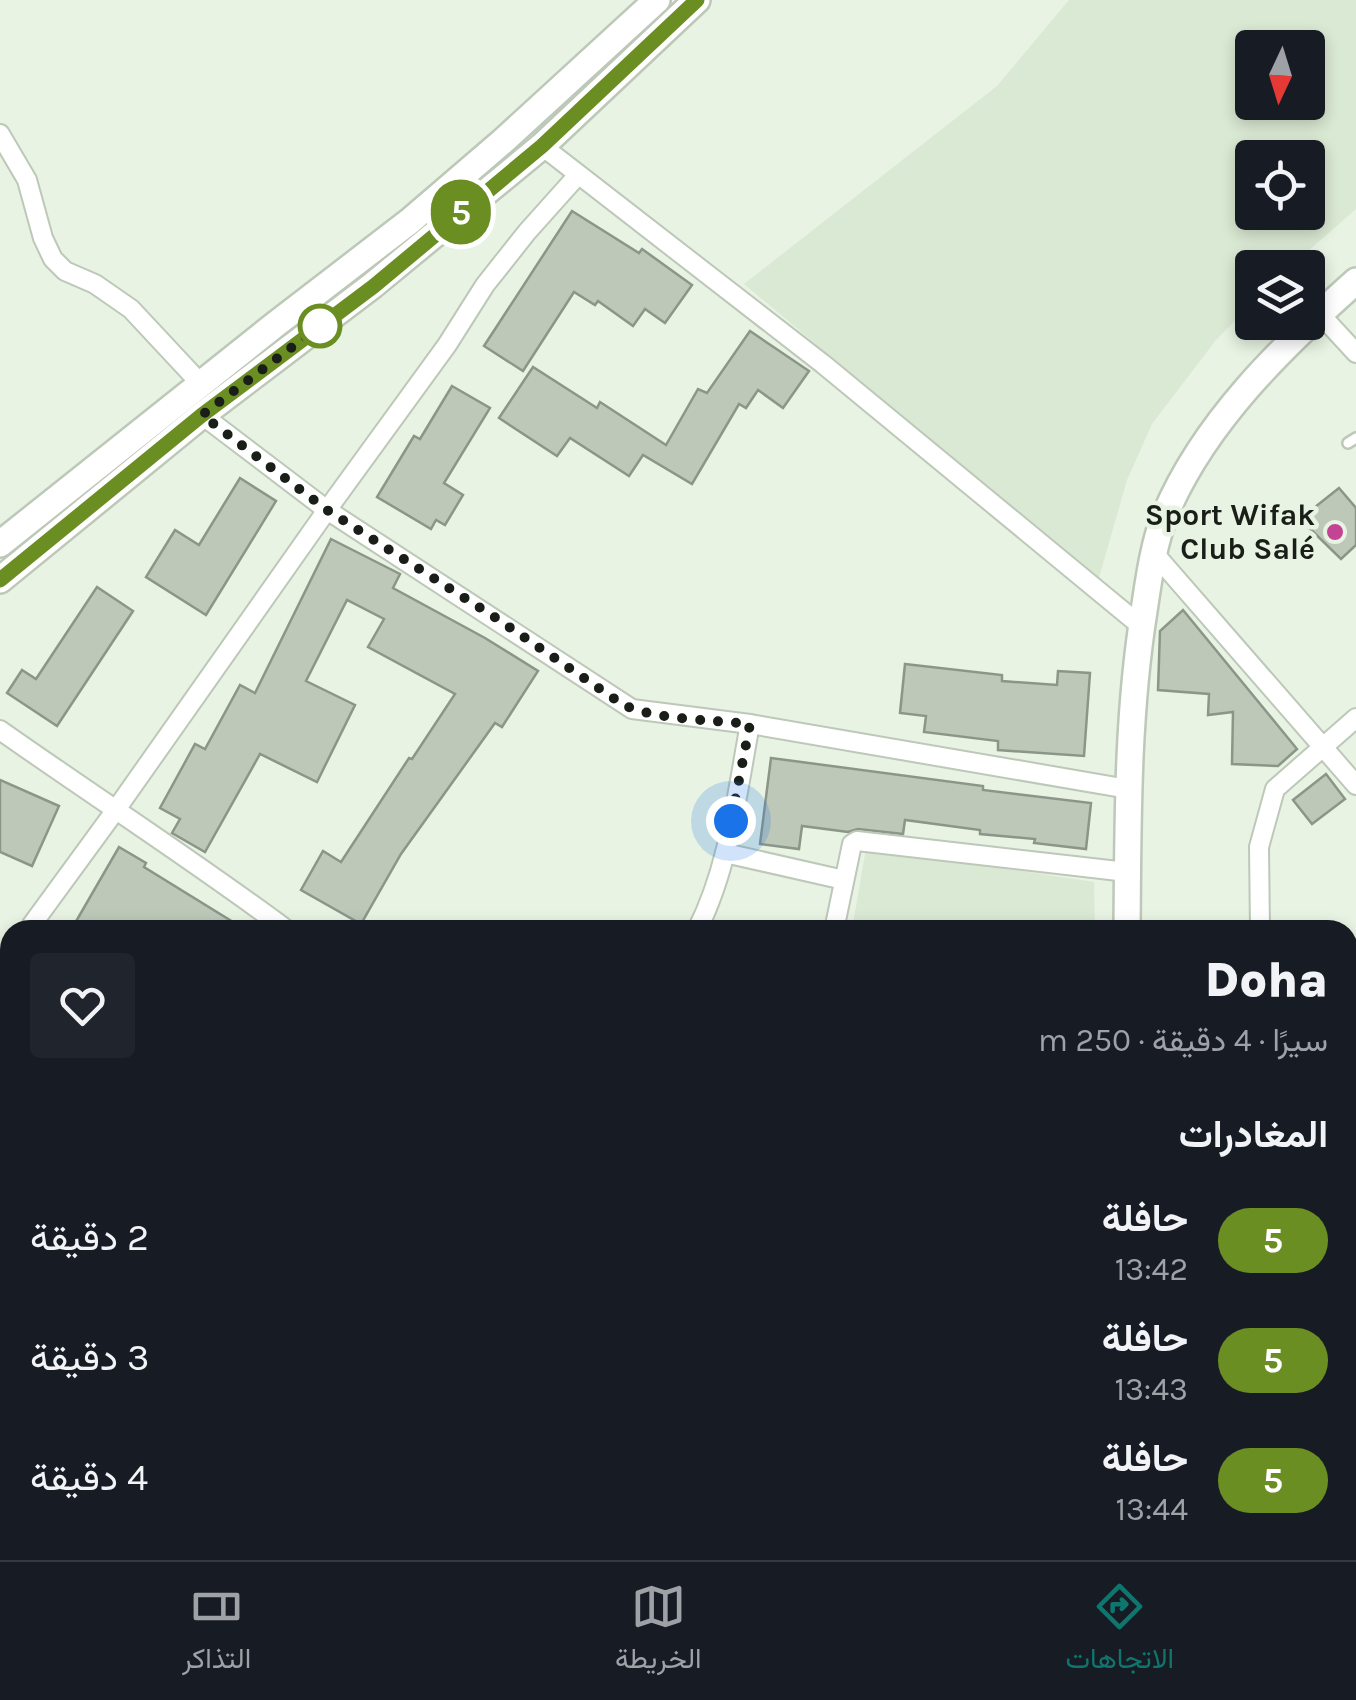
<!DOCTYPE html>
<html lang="ar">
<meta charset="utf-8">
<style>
body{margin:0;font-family:Karla,Vazirmatn,sans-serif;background:#20242c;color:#f1f3f6;direction:rtl;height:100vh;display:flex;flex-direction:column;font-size:38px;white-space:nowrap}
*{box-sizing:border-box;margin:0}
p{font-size:32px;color:#9ea1a6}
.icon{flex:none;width:55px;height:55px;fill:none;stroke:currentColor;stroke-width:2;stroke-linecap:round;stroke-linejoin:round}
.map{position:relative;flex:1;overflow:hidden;direction:ltr}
.sheet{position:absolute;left:0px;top:920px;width:1358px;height:640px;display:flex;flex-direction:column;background:#171b24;border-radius:30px 30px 0 0;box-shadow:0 5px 15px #0003;direction:rtl}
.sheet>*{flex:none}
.badge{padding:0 20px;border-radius:32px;font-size:35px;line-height:65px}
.needle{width:65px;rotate:184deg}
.controls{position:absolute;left:1235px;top:30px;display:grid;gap:20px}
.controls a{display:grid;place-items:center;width:90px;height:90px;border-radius:10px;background:#171b24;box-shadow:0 5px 15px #0003;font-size:50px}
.you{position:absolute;width:50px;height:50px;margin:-25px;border:8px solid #fff;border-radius:50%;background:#1a73e8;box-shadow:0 0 0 15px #1a73e833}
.map>.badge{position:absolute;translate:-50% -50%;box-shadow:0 0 0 5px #fff}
h2{padding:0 30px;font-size:38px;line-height:90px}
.round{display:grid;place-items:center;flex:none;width:105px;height:105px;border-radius:10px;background:#20242c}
.head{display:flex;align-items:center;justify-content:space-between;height:170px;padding:0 30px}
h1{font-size:48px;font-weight:800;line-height:75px}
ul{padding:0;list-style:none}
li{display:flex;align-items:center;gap:30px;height:120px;padding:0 30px}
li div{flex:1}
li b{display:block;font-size:38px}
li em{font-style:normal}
li .badge{min-width:110px;font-weight:700;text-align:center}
.tabs{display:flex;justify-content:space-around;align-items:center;height:140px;border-top:2px solid #363941;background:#171b24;font-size:28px;color:#9ea1a6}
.tabs a{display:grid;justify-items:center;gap:5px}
.tabs .selected{color:#0f766e}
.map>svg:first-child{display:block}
.built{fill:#dae9d3;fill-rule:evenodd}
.building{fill:#bdc8b9;stroke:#8c9688;stroke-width:2.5}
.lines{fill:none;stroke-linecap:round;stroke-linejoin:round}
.lane-casing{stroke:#bdc8b8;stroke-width:14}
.street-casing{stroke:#bdc8b8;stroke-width:22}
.secondary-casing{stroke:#bdc8b8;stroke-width:30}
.lane{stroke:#fff;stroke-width:9}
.street{stroke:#fff;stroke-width:18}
.secondary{stroke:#fff;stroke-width:25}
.line-casing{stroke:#fff;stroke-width:22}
.line{stroke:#6b8e23;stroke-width:15}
.walk{stroke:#1a1e18;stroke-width:10;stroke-dasharray:0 18}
.stop-dot{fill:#fff;stroke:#6b8e23;stroke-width:5}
.poi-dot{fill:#c24493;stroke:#e8f3e3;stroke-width:4}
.labels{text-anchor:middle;stroke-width:9;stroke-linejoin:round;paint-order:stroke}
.poi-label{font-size:30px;font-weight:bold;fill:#1a1e18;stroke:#e8f3e3;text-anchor:end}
</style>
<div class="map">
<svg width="1356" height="1560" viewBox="0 0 1356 1560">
<rect width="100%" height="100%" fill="#e8f3e3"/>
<g class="built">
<path d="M1069,0H1356V209L1290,267L1252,268V304L1216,340L1152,424L1127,480L1098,581L744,284L997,86ZM1252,48H1308V102H1252ZM1252,158H1308V212H1252Z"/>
<polygon points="866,848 1094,882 1095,930 852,930"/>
<polygon points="10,1196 10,1550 1012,1550 1001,1560 0,1560 0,1205"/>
</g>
<g class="building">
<polygon points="572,211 639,253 642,249 692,285 665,323 645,309 633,326 598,301 595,305 574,292 523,371 484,346"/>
<polygon points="750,331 809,371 783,408 758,390 746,408 739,404 692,484 643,455 629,476 570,438 557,456 499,418 533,367 597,408 600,402 666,445 698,389 707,393"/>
<polygon points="452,386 490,408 444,483 463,495 445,525 436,520 431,529 377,497 414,436 420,439"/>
<polygon points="240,478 276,501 206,615 146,577 175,530 199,545"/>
<polygon points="1339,488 1356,508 1356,545 1341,559 1300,519"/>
<polygon points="331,539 400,574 393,588 485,638 538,671 502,727 495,723 401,854 361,924 301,890 323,851 341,862 409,758 412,759 455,694 368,647 384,619 347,600 306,681 355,705 317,782 260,754 205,852 172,833 180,819 160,808 195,744 205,749 240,685 255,693"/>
<polygon points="97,587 133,611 57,726 7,693 22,670 36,679"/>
<polygon points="1183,610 1297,749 1278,766 1232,764 1233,712 1208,715 1209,694 1158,690 1160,631"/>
<polygon points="905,664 1002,675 1002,681 1057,685 1058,671 1090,673 1084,756 998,750 998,741 924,732 926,716 900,713"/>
<polygon points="771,758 983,786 983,790 1091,803 1086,849 1034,843 1035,839 980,834 980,830 905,820 903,834 858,829 848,832 802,826 799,849 760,844"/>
<polygon points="1326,774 1345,799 1312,824 1293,800"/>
<polygon points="0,780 59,806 32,866 0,852"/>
<polygon points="119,847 146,863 144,867 246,930 71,930"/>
</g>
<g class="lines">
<defs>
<g id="lane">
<polyline points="1348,443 1356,438"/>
<polyline points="1348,1511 1356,1502"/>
</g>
<g id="street">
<polyline points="0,134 27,180 43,238 53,259 65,271 95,284 131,309 201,384"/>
<polyline points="542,146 823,364 1141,626"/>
<polyline points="1320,314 1356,353"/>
<polyline points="202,415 327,510 632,709 750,724 1128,789"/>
<polyline points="1153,552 1356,785"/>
<path d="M0,730C95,797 193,860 287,930"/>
<polyline points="725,853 844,880"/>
<polyline points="28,930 115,811 327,510 447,345 485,285 527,232 578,175"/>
<path d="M697,930C729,867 737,793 750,724"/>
<polyline points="834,930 852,844 857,841 1127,872"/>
<polyline points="1260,930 1259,847 1275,789 1356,718"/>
<polyline points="0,967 10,954"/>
<polyline points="1348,1001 1356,999"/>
<polyline points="1348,1391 1356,1391"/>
</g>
<g id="secondary">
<polyline points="0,544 276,324 410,221 502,142 657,0"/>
<polyline points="0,580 202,415 373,285 542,146 697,0"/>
<path d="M1127,930C1128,823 1127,717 1144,611C1149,578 1153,546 1165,515C1204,422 1282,347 1356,281"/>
<polyline points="1123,1550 1124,1560"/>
<polyline points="1048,1560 1059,1550"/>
</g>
</defs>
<use href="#lane" class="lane-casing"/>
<use href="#street" class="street-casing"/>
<use href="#secondary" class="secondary-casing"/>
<use href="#lane" class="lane"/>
<use href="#street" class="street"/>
<use href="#secondary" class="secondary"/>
</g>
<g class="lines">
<defs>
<polyline id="line" points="0,580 202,415 374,286 542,146 697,0"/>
</defs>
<use href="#line" class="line-casing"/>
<use href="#line" class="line"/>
<path class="walk" d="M320,326L202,415L327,510L496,618L622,704C652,720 714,720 750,724L731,821"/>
</g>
<circle class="stop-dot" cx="320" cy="326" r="20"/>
<circle class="poi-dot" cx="1335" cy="532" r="10"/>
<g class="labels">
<g class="poi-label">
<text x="1315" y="525">Sport Wifak<tspan x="1315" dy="34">Club Salé</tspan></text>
</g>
</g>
</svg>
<div class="controls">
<a><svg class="needle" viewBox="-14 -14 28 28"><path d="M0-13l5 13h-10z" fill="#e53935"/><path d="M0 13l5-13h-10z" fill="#9ea1a6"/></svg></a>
<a><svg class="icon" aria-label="locate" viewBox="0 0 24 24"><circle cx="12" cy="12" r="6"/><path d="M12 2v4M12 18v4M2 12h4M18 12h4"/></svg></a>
<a><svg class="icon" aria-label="layers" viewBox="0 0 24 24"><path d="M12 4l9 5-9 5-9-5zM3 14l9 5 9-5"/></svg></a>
</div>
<div class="you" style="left:731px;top:821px"></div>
<b class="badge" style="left:461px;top:212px;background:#6b8e23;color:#fff">5</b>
<section class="sheet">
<div class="head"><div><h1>Doha</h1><p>سيرًا · 4 دقيقة · 250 m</p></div><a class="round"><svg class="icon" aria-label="heart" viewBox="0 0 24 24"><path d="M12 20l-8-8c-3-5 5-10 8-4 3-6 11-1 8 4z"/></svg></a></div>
<h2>المغادرات</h2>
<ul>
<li><span class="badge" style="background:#6b8e23;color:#fff">5</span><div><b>حافلة</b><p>13:42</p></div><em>2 دقيقة</em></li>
<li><span class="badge" style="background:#6b8e23;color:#fff">5</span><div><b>حافلة</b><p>13:43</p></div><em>3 دقيقة</em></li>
<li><span class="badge" style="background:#6b8e23;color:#fff">5</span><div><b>حافلة</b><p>13:44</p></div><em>4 دقيقة</em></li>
</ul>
</section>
</div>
<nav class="tabs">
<a class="selected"><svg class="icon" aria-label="directions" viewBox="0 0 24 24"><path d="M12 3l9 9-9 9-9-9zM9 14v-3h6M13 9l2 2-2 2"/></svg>الاتجاهات</a>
<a><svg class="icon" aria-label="map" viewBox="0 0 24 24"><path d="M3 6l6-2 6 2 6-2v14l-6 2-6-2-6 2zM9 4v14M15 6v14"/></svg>الخريطة</a>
<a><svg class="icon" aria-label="tickets" viewBox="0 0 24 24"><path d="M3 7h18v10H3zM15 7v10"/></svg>التذاكر</a>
</nav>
